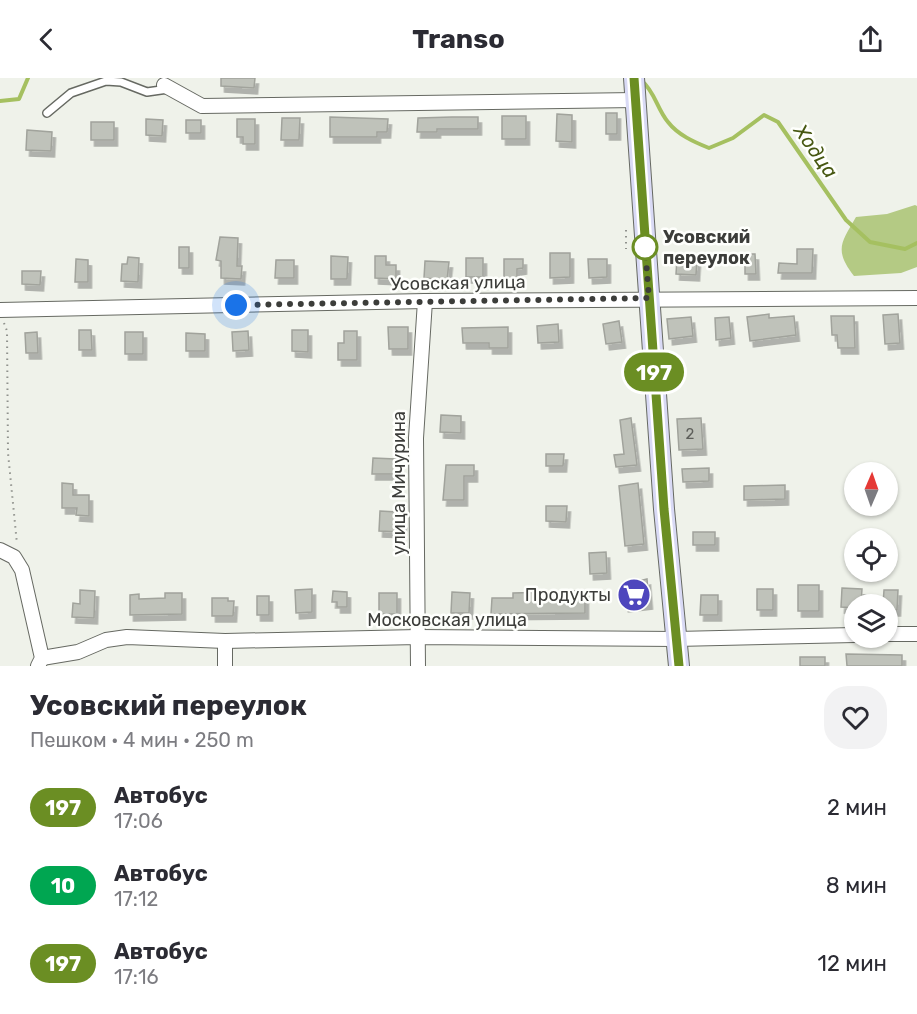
<!DOCTYPE html>
<html lang="ru">
<meta charset="utf-8">
<style>
body{margin:0;font-family:Rubik,sans-serif;background:#f2f2f3;color:#2b2b33;height:100vh;display:flex;flex-direction:column;font-size:22px;white-space:nowrap}
*{box-sizing:border-box;margin:0}
p{font-size:20px;color:#7c7c81}
.icon{flex:none;width:33px;height:33px;fill:none;stroke:currentColor;stroke-width:2;stroke-linecap:round;stroke-linejoin:round}
.map{position:relative;height:588px;overflow:hidden}
.sheet{display:flex;flex-direction:column;background:#fff;flex:1}
.sheet>*{flex:none}
.badge{padding:0 12px;border-radius:20px;font-size:21px;line-height:39px}
.needle{width:39px;rotate:2deg}
.buttons{position:absolute;left:844px;top:384px;display:grid;gap:12px}
.buttons a{display:grid;place-items:center;width:54px;height:54px;border-radius:50%;background:#fff;box-shadow:0 2px 4px #0004;font-size:30px}
.you{position:absolute;width:30px;height:30px;margin:-15px;border:4px solid #fff;border-radius:50%;background:#1a73e8;box-shadow:0 0 0 9px #1a73e833}
.map>.badge{position:absolute;translate:-50% -50%;box-shadow:0 0 0 3px #fff}
.round{display:grid;place-items:center;flex:none;width:63px;height:63px;border-radius:24px;background:#f2f2f3}
.overview{display:flex;align-items:center;justify-content:space-between;height:102px;padding:0 30px}
h1{font-size:28px;font-weight:700;line-height:45px}
ul{padding:0;list-style:none}
li{display:flex;align-items:center;gap:18px;height:78px;padding:0 30px}
li div{flex:1}
li b{display:block;font-size:22px}
li em{font-style:normal}
li .badge{min-width:66px;font-weight:700;text-align:center}
header{display:flex;justify-content:space-between;align-items:center;height:78px;padding:0 30px;background:#fff;font-size:27px;font-weight:700}
.map>svg:first-child{display:block}
.green{fill:#b4ca84}
.lines{fill:none;stroke-linecap:round;stroke-linejoin:round}
.stream{stroke:#a5c060;stroke-width:4}
.building{fill:#bfc2ba;stroke:#a1a39c;stroke-width:1.5;filter:url(#shadow)}
.lane-casing{stroke:#666962;stroke-width:10}
.street-casing{stroke:#666962;stroke-width:16}
.secondary-casing{stroke:#666962;stroke-width:22}
.path{stroke:#90928d;stroke-width:2;stroke-dasharray:1.5 4.5;stroke-linecap:butt}
.lane{stroke:#fff;stroke-width:7}
.street{stroke:#fff;stroke-width:14}
.secondary{stroke:#d9daf5;stroke-width:20}
.line-casing{stroke:#fff;stroke-width:14}
.line{stroke:#6b8e23;stroke-width:9}
.walk{stroke:#3c3d3a;stroke-width:6;stroke-dasharray:0 10.8}
.stop-dot{fill:#fff;stroke:#6b8e23;stroke-width:3}
.labels{text-anchor:middle;stroke-width:5;stroke-linejoin:round;paint-order:stroke}
.number-label{font-size:15px;fill:#5d5e5a}
.stop-label{font-size:18px;font-weight:bold;fill:#3c3d3a;stroke:#fefffc;text-anchor:start}
.street-label{font-size:18px;fill:#3c3d3a;stroke:#fefffc}
.poi-label{font-size:18px;fill:#3c3d3a;stroke:#fefffc;text-anchor:end}
.water-label{font-size:20px;font-style:italic;fill:#475812;stroke:#fefffc}
</style>
<header><svg class="icon" aria-label="back" viewBox="0 0 24 24"><path d="M15 5l-7 7 7 7"/></svg>Transo<svg class="icon" aria-label="share" viewBox="0 0 24 24"><path d="M12 15V3M7 8l5-5 5 5M5 13v7h14v-7"/></svg></header>
<div class="map">
<svg width="917" height="588" viewBox="0 0 917 588">
<defs>
<filter id="shadow"><feDropShadow dx="3.5" dy="6" stdDeviation="0" flood-color="#0004"/></filter>
</defs>
<rect width="100%" height="100%" fill="#eff2ea"/>
<path class="green" d="M915,127L917,128V189L901,195L854,198C834,172 841,165 856,139L887,136Z"/>
<g class="lines">
<g class="stream">
<path d="M642,3C655,14 657,31 668,44C678,57 694,64 709,70L733,60L764,37L778,44L846,142L870,164L905,171L917,165"/>
<polyline points="0,23 19,21 28,0"/>
</g>
</g>
<g class="building">
<polygon points="221,0 255,0 254,10 221,8"/>
<rect x="606" y="35" width="11" height="21"/>
<polygon points="557,36 572,37 572,64 556,63"/>
<rect x="502" y="38" width="24" height="23"/>
<polygon points="330,39 388,41 387,54 377,54 377,59 330,59"/>
<polygon points="452,39 478,39 478,51 437,51 437,54 417,54 418,40"/>
<polygon points="282,40 300,40 299,62 281,62"/>
<polygon points="146,41 163,42 162,58 146,57"/>
<polygon points="237,41 255,41 255,66 243,66 243,59 237,59"/>
<rect x="186" y="42" width="15" height="13"/>
<rect x="91" y="44" width="23" height="18"/>
<polygon points="27,52 52,54 51,73 26,72"/>
<polygon points="220,159 238,160 237,188 242,188 241,201 221,200 221,183 216,182"/>
<rect x="179" y="169" width="10" height="21"/>
<polygon points="797,171 813,171 812,195 778,195 779,185 797,186"/>
<polygon points="550,175 570,175 570,199 550,200"/>
<polygon points="745,176 755,176 756,196 745,196"/>
<polygon points="331,178 348,179 347,201 331,201"/>
<polygon points="375,178 386,178 386,187 396,187 396,201 375,200"/>
<polygon points="128,179 139,180 138,204 121,203 122,186 127,186"/>
<rect x="466" y="180" width="17" height="19"/>
<polygon points="677,180 697,181 696,197 676,196"/>
<polygon points="76,181 88,182 88,204 75,204"/>
<polygon points="504,181 523,181 523,190 517,191 517,203 504,203"/>
<polygon points="588,181 607,181 607,199 589,200"/>
<polygon points="276,182 294,182 294,200 275,200"/>
<polygon points="425,183 449,184 447,202 424,200"/>
<polygon points="22,193 41,193 40,207 22,206"/>
<polygon points="769,236 769,240 794,238 796,257 750,263 747,239"/>
<polygon points="898,236 900,265 885,266 883,237"/>
<polygon points="831,238 854,238 855,270 838,270 837,257 832,257"/>
<polygon points="691,239 693,258 669,261 667,241"/>
<polygon points="729,239 731,260 716,262 715,240"/>
<polygon points="619,243 622,264 606,266 603,246"/>
<polygon points="558,246 559,264 538,265 537,248"/>
<polygon points="388,249 408,249 408,271 389,271"/>
<polygon points="508,249 508,270 489,270 489,265 463,265 462,250"/>
<polygon points="79,252 91,252 92,272 79,272"/>
<polygon points="292,252 308,252 308,274 292,273"/>
<polygon points="248,253 249,272 233,273 232,254"/>
<polygon points="344,253 357,253 357,282 338,282 338,265 344,265"/>
<polygon points="37,254 38,275 26,275 25,255"/>
<rect x="125" y="254" width="18" height="22"/>
<polygon points="186,255 205,256 205,273 186,273"/>
<polygon points="441,337 461,338 461,355 440,354"/>
<polygon points="631,340 637,387 616,389 614,377 624,376 620,342"/>
<polygon points="701,340 703,371 679,372 677,341"/>
<polygon points="546,376 564,376 563,388 546,388"/>
<polygon points="373,380 396,381 396,396 372,396"/>
<polygon points="446,387 474,387 474,398 464,398 464,422 443,422"/>
<polygon points="709,390 709,403 683,404 682,391"/>
<polygon points="62,405 73,406 73,417 89,417 89,438 76,437 77,430 62,430"/>
<polygon points="638,405 644,466 625,468 619,408"/>
<polygon points="785,407 785,421 744,422 744,408"/>
<polygon points="546,428 567,428 566,444 546,443"/>
<polygon points="380,433 397,434 396,444 403,444 402,454 379,453"/>
<rect x="693" y="454" width="22" height="13"/>
<polygon points="606,474 607,495 590,496 589,475"/>
<polygon points="647,501 649,525 625,528 623,507"/>
<rect x="798" y="507" width="21" height="26"/>
<polygon points="842,510 862,511 861,526 855,526 855,530 841,529"/>
<polygon points="312,511 312,534 296,535 295,512"/>
<rect x="757" y="511" width="16" height="21"/>
<polygon points="80,512 95,513 94,540 72,539 73,525 80,526"/>
<polygon points="884,512 898,512 897,532 888,532 888,526 883,526"/>
<polygon points="333,513 347,514 347,529 337,529 337,524 332,524"/>
<polygon points="571,513 585,513 585,535 491,536 492,520 513,520 513,515 551,514 551,523 571,522"/>
<polygon points="452,514 470,515 469,535 451,535"/>
<polygon points="165,515 182,515 182,536 130,537 130,517 139,516 139,521 165,520"/>
<rect x="379" y="515" width="18" height="21"/>
<polygon points="701,517 718,517 718,537 700,537"/>
<rect x="257" y="518" width="12" height="19"/>
<polygon points="212,520 228,520 228,523 234,523 233,538 212,538"/>
<polygon points="846,576 902,577 902,588 847,588"/>
<rect x="800" y="579" width="25" height="9"/>
</g>
<g class="lines">
<defs>
<polyline id="lane" points="47,35 71,15 106,3 121,4 147,14 168,11"/>
<g id="street">
<polyline points="164,7 202,28 636,22"/>
<polyline points="0,232 425,223 917,220"/>
<polyline points="0,472 14,479 22,492 42,580 38,588"/>
<polyline points="888,556 917,556"/>
<polyline points="42,580 78,574 106,562 127,559 225,563 418,559 676,561 855,557"/>
<polyline points="225,588 225,563"/>
<polyline points="418,588 416,360 425,223"/>
</g>
<polyline id="secondary" points="634,0 664,431 679,588"/>
</defs>
<use href="#lane" class="lane-casing"/>
<use href="#street" class="street-casing"/>
<use href="#secondary" class="secondary-casing"/>
<g class="path">
<polyline points="626,152 626,171"/>
<polyline points="4,245 7,253 8,375 17,466"/>
</g>
<use href="#lane" class="lane"/>
<use href="#street" class="street"/>
<use href="#secondary" class="secondary"/>
</g>
<g class="lines">
<defs>
<polyline id="line" points="634,0 664,431 679,588"/>
</defs>
<use href="#line" class="line-casing"/>
<use href="#line" class="line"/>
<polyline class="walk" points="236,227 649,220 645,169"/>
</g>
<defs>
<symbol id="supermarket-disc" viewBox="-11 -11 22 22"><circle r="9.5" fill="#4e46bd" stroke="#fefffc"/><path d="M-6-5.5h2.5l.6 2H6L4.5 2H-2.5L-4.4-4H-6ZM-1.5 3.2a1.3 1.3 0 1 0 .1 0ZM3 3.2a1.3 1.3 0 1 0 .1 0Z" fill="#fff"/></symbol>
</defs>
<g fill-rule="evenodd">
<use href="#supermarket-disc" x="615" y="498" width="38" height="38"/>
</g>
<circle class="stop-dot" cx="645" cy="169" r="12"/>
<g class="labels">
<g class="number-label">
<text x="690" y="361">2</text>
</g>
<g class="stop-label">
<text x="663" y="165">Усовский<tspan x="663" dy="21">переулок</tspan></text>
</g>
<g class="street-label">
<text transform="translate(458 205) rotate(-1)" y="6">Усовская улица</text>
<text transform="translate(399 405) rotate(-90)" y="6">улица Мичурина</text>
<text x="447" y="548">Московская улица</text>
</g>
<g class="poi-label">
<text x="611" y="523">Продукты</text>
</g>
<g class="water-label">
<text transform="translate(816 73) rotate(55)" y="7">Ходца</text>
</g>
</g>
</svg>
<div class="buttons">
<a><svg class="needle" viewBox="-14 -14 28 28"><path d="M0-13l5 13h-10z" fill="#e53935"/><path d="M0 13l5-13h-10z" fill="#7c7c81"/></svg></a>
<a><svg class="icon" aria-label="locate" viewBox="0 0 24 24"><circle cx="12" cy="12" r="6"/><path d="M12 2v4M12 18v4M2 12h4M18 12h4"/></svg></a>
<a><svg class="icon" aria-label="layers" viewBox="0 0 24 24"><path d="M12 4l9 5-9 5-9-5zM3 14l9 5 9-5"/></svg></a>
</div>
<div class="you" style="left:236px;top:227px"></div>
<b class="badge" style="left:654px;top:294px;background:#6b8e23;color:#fff">197</b>
</div>
<section class="sheet">
<div class="overview"><div><h1>Усовский переулок</h1><p>Пешком · 4 мин · 250 m</p></div><a class="round"><svg class="icon" aria-label="heart" viewBox="0 0 24 24"><path d="M12 20l-8-8c-3-5 5-10 8-4 3-6 11-1 8 4z"/></svg></a></div>
<ul>
<li><span class="badge" style="background:#6b8e23;color:#fff">197</span><div><b>Автобус</b><p>17:06</p></div><em>2 мин</em></li>
<li><span class="badge" style="background:#00a651;color:#fff">10</span><div><b>Автобус</b><p>17:12</p></div><em>8 мин</em></li>
<li><span class="badge" style="background:#6b8e23;color:#fff">197</span><div><b>Автобус</b><p>17:16</p></div><em>12 мин</em></li>
</ul>
</section>
